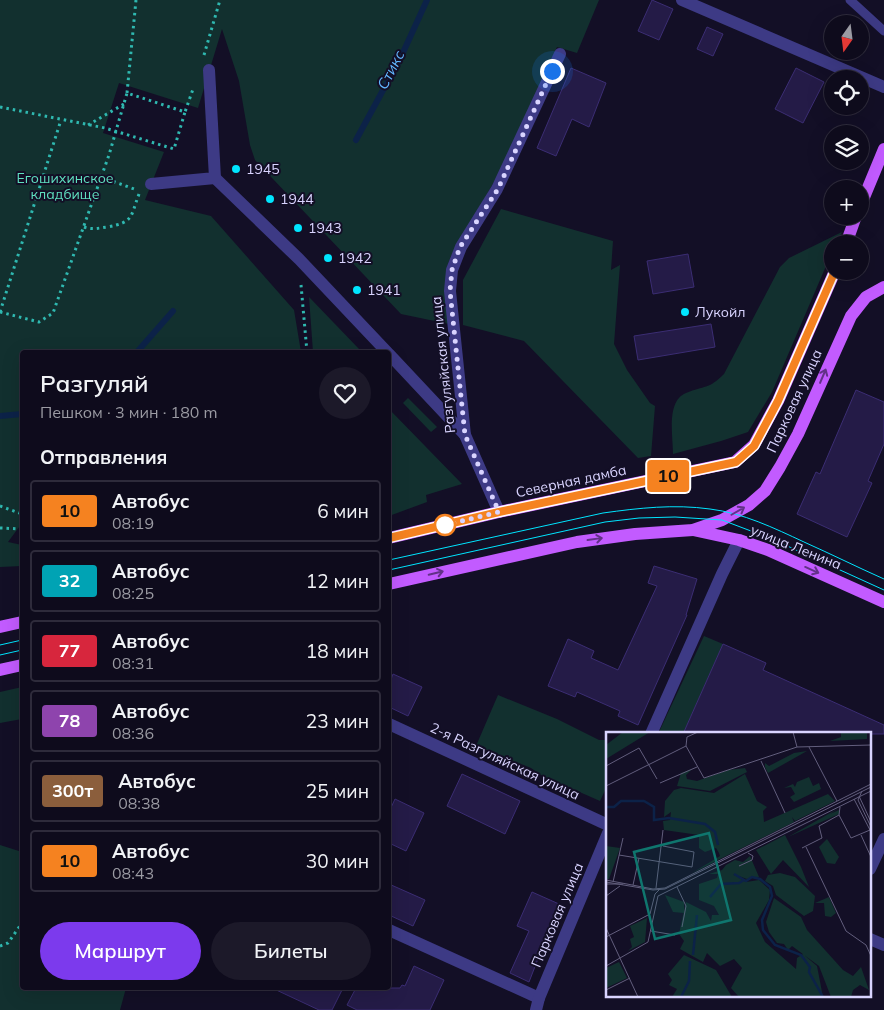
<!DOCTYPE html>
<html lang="ru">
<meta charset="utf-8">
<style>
body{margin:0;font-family:Mulish,sans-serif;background:#1c1929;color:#f1f3f6;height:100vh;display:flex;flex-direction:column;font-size:19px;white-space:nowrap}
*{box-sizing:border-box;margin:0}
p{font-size:16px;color:#9b9ba3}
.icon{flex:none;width:28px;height:28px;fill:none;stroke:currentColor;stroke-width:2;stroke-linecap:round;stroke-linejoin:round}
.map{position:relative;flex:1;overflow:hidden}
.panel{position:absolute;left:20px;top:350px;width:371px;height:640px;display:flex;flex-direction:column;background:#0e0b1c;border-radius:5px;box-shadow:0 5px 20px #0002,0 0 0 1px #2e2b3b}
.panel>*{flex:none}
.badge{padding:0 10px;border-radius:4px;font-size:18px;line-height:32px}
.needle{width:32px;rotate:194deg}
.buttons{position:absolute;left:824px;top:15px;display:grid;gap:10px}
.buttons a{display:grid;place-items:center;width:45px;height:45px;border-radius:50%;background:#0e0b1c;box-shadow:0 5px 20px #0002,0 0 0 1px #2e2b3b;font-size:25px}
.you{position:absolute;width:25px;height:25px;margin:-12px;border:4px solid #fff;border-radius:50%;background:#1a73e8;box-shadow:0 0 0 8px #1a73e833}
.map>.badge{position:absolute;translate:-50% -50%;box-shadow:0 0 0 2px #fff}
h2{padding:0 20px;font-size:19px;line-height:45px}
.round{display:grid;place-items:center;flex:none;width:52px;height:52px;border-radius:26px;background:#1c1929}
.overview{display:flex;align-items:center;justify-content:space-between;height:85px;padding:0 20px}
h1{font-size:24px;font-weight:600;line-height:38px}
.action{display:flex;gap:10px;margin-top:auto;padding:10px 20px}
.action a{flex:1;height:58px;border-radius:30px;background:#7c3aed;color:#fff;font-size:20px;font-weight:600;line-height:58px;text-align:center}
.action a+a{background:#1c1929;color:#f1f3f6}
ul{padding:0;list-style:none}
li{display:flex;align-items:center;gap:15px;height:62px;margin:0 10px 8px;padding:0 10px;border:2px solid #2e2b3b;border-radius:5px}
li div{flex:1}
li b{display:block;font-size:19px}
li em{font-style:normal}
li .badge{min-width:55px;font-weight:700;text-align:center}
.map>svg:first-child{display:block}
.green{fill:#12302f}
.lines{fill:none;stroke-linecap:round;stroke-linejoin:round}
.stream{stroke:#0c2248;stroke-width:6}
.building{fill:#241b47;stroke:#3b2d73}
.path{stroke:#2fb8b0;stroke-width:3;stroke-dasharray:2.5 4;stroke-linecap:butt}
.lane{stroke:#3d3a85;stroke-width:9}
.street{stroke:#3d3a85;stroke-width:12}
.primary{stroke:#c25bff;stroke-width:12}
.tram{stroke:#00e5ff;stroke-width:1}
.oneway{stroke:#623188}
.line-casing{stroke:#fff;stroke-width:11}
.line{stroke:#f58220;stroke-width:8}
.walk{stroke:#d9d4ff;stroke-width:5;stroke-dasharray:0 9}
.poi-dot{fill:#00e5ff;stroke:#130f26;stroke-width:2}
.stop-dot{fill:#fff;stroke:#f58220;stroke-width:2.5}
.labels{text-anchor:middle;stroke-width:4;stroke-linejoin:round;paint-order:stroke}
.poi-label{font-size:14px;fill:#d9d4ff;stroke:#130f26;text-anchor:start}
.park-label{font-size:14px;fill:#5fe0c0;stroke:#130f26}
.street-label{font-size:14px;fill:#d9d4ff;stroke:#130f26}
.water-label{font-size:15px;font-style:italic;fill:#62b6ff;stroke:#130f26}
.inset-river{fill:none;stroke:#0c2248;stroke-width:2.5}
.inset-road{fill:none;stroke:#625e7d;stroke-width:1}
.view{fill:#0f766e;fill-opacity:0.15;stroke:#0f766e;stroke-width:2.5}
.inset-edge{fill:none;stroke:#d9d4ff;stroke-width:2.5}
</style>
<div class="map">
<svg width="884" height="1010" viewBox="0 0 884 1010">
<rect width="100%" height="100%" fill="#130f26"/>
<g class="green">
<polygon points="0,0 599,0 577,53 557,47 505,163 451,256 447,267 449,324 401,314 255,160 250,145 239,81 222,29 198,108 119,83 103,133 164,152 145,200 211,216 294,310 301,352 22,352 22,523 8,542 22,545 22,566 0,567"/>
<polygon points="501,209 613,241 611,270 620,265 614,344 627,370 650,403 655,406 651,456 638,458 524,341 463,325 463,280"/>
<path d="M842,232L836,244H832V252L772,392L748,432L721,441L673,454C673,436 666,401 686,393C705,385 708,390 724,374L780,267L789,258Z"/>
<polygon points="309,297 359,349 356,352 313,352"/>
<polygon points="408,398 437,427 431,432 403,403"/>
<polygon points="389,409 462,484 426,495 427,502 389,516"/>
<polygon points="704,636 723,644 683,734 658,734"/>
<polygon points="22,687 22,719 0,723 0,692"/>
<polygon points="498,695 557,719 599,740 608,740 608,784 600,801 541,775 531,768 476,746"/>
<polygon points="0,845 22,852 22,988 126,988 120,1010 0,1010"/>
</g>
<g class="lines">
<g class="stream">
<polyline points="356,140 401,57 427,0"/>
<polyline points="137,352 173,311"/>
<polyline points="0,416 22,414"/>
</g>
</g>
<g class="building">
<polygon points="652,0 673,9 659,40 638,31"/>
<polygon points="707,27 723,34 713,56 697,49"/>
<polygon points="571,68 606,83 589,127 572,119 556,156 537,148"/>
<polygon points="796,68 824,82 803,123 775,109"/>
<polygon points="688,254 694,287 653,294 647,261"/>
<polygon points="711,324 715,347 638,360 634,336"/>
<polygon points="856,390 884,402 884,444 868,481 872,483 847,537 797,514 816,472 820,474"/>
<polygon points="654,566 697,579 686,615 687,615 638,725 618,716 620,711 577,692 575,697 548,686 568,639 594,651 591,658 618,670 657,586 648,583"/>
<polygon points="723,644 766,663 763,670 884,725 884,734 683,734"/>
<polygon points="393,674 422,687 408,716 389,707 389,685"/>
<polygon points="462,774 520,801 505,834 447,806"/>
<polygon points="395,799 424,813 406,851 389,843 389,812"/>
<polygon points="389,884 425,900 413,926 389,915"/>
<polygon points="532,892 559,904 539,950 541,951 529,982 510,973 529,931 517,926"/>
<polygon points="414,966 444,980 430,1010 357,1010 347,1005 356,988 400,988 402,985 405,986"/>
<polygon points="272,988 343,988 332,1010 319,1010"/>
</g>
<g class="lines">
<g class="path">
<polyline points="204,55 220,0"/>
<polyline points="127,93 136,0"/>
<polyline points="0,107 105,128 174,149 185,112"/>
<polyline points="88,125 124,104"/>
<polyline points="101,177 137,190"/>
<path d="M84,227C92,230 99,228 107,227C134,222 130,218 139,194"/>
<polyline points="301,285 307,352"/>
<polyline points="0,312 39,322 53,313 109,155 127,93 185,112 193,89"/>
<polyline points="0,312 61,120"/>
<polyline points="0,506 22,514"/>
<polyline points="0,528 22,529"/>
<polyline points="0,946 8,943 22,923"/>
</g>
<polyline class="lane" points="850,0 884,31"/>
<g class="street">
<polyline points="682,0 884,87"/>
<polyline points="215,178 299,259 387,352"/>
<polyline points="151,184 215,178 209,70"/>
<polyline points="389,354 465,435"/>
<polyline points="499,512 465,435 450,291 452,270 461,247 497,189 560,54"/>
<polyline points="389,724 608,825"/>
<polyline points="651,734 722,574 739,540"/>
<polyline points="870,869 884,839"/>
<polyline points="389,930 539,998"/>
<polyline points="870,939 884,945"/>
<polyline points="536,1010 539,998 608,833"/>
</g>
<g class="primary">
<polyline points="860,207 884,149"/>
<polyline points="846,244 856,216"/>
<polyline points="693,530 739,540 768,550 884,602"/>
<polyline points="389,538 499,512 735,462 754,445 778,401 835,271"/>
<polyline points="389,584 577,542 635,534 693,530 722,520 749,505 765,491 780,467 798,434 851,316 866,297 884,287"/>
<polyline points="0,627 22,622"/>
<polyline points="0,670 22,665"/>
</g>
<g class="tram">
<path d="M389,560L603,513C639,508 674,504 710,509C743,513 774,528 804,542C831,554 857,567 884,579"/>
<polyline points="389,570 605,522 639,518 675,517 722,520 772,539 884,590"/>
<polyline points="0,645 22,640"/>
<polyline points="0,655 22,650"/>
</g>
</g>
<defs><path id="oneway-shaft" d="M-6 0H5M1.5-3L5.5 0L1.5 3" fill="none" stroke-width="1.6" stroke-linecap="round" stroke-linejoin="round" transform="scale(1.25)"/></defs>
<g class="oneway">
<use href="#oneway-shaft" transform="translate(823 376) rotate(-67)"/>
<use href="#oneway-shaft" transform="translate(738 511) rotate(-30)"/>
<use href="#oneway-shaft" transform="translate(595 539) rotate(-8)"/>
<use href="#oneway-shaft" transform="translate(812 570) rotate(24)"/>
<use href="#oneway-shaft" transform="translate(436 573) rotate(-13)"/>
</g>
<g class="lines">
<defs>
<polyline id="line" points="389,538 499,512 736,462 754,446 778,401 835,271"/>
</defs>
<use href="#line" class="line-casing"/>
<use href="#line" class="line"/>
<polyline class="walk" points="445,525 499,512 465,435 450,291 452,270 460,247 498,189 552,71"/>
</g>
<g class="poi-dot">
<circle cx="236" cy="169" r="5"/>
<circle cx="270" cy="199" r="5"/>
<circle cx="298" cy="228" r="5"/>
<circle cx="328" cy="258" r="5"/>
<circle cx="357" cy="290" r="5"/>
<circle cx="685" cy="312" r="5"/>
</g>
<circle class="stop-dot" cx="445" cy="525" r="10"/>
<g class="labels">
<g class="poi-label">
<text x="246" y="174">1945</text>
<text x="280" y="204">1944</text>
<text x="308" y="233">1943</text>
<text x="338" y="263">1942</text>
<text x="367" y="295">1941</text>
<text x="695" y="317">Лукойл</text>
</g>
<g class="park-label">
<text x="65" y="183">Егошихинское<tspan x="65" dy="16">кладбище</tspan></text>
</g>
<g class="street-label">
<text transform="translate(443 365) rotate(-96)" y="5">Разгуляйская улица</text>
<text transform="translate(794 401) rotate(-65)" y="5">Парковая улица</text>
<text transform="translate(571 481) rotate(-12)" y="5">Северная дамба</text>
<text transform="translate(796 547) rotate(22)" y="5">улица Ленина</text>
<text transform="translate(505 761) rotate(25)" y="5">2-я Разгуляйская улица</text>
<text transform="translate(557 915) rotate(-67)" y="5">Парковая улица</text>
</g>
<g class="water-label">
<text transform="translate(391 70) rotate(-63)" y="5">Стикс</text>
</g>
</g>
<g transform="translate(606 732)">
<rect width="265" height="265" fill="#130f26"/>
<path d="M17,0H44L0,27V13ZM235,0H261V7L224,9L235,5ZM201,19L162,41L159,35V31L163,34L188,21ZM139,36L141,40L104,59L71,54L75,41L86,37L80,43L81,47L91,49L122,38ZM139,42L151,69L161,75L157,79L158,90L222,62L229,69L189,89L186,85L188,90L86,141L114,124L113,121L110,116L99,120L93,116V103L58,98L57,89L64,88L65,80L58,85L59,69L68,58L75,56L108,61ZM203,45L207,54L213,51L215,57L188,70L184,65L189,62L185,55L178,56L187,52L189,55L191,50ZM233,76L224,82L233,78V82L182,105ZM179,103L195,135L203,155L177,128L165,142L150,118ZM221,107L233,125L229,132L221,131L213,115ZM0,114L14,116L3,147H0ZM144,124L153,145L141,147L127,142L140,150L153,148L164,158L163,168L150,191L159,210L190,237L191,226L197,222L211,234L217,265H133L125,256L136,236L128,227L114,234L101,221L97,230L74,217L78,209L73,202L80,170L100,180L105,189L106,183H113L108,174L93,168V152L111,146L112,142H103L116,138L120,133L129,128L137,130ZM174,141L189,145L209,164L207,179L198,184L170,163L167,154L159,149L162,143ZM59,163L78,170V181L67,180ZM223,165L230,181L225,185L219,184L218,171H209ZM168,166L195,185L201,198L237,238L247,244L255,235L263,258L254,253L247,258L245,265H225L213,234L186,214L182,218L178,212L171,211L163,200L160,190ZM41,186L39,210L22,219L26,215L24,207L28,205L24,194ZM78,223L110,238L126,265H66L71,257L63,253L66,248L62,242ZM13,230L21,246L0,256V236Z" fill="#12302f"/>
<path class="inset-river" d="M0,75H8L15,69H38L48,75V88L63,86L99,92L109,100L112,113M128,142L140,149L146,145L154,147L164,155L166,164L156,188L157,198L169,213L195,223L204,235L203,240L217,265M104,165L115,152L133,151L138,148M87,223L91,183M75,265L83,249L84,229"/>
<path class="inset-road" d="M92,0L81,5L80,14L98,46L191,15L265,13M187,0L191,15M203,15L231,69M155,29L179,81M0,34L33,16L51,47M54,51L91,35M0,54L80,14M256,59L252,68L265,95M253,64L265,90M248,67L265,100M234,75L233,83L245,106L264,98M255,103L265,125M200,115L240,199L260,213L265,224M196,116L216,106L213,94L233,83M13,123L86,135L88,120L57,114M133,134L146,128L147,124L142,121M0,148L47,157L59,156L265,52M0,150L47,158L59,157L265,55M7,150L17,106M0,152H17M27,153L33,126M71,155L80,174L76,195M50,156L57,98M0,164L14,154M0,196L32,265M45,199L69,203M0,205L44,182L49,162L54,157M0,234L42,210L52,164L265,59M0,258L24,246"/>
<path class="view" d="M103,101L125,188L49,207L28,120Z"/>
<rect width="265" height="265" class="inset-edge"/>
</g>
</svg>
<div class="buttons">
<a><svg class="needle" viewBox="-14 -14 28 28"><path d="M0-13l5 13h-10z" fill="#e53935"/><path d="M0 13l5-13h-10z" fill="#9b9ba3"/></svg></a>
<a><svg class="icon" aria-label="locate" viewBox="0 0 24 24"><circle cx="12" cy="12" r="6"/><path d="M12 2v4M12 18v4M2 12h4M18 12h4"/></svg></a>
<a><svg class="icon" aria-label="layers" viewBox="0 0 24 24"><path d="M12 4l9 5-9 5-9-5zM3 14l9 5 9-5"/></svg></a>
<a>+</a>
<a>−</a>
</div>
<div class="you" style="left:552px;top:71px"></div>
<b class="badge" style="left:668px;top:476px;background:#f58220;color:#111">10</b>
<section class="panel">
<div class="overview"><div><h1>Разгуляй</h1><p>Пешком · 3 мин · 180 m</p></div><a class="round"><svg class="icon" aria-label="heart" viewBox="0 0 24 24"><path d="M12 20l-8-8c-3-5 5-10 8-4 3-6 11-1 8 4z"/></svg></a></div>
<h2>Отправления</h2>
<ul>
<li><span class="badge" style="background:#f58220;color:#111">10</span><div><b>Автобус</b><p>08:19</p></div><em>6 мин</em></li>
<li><span class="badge" style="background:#00a3b4;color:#fff">32</span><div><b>Автобус</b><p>08:25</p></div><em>12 мин</em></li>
<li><span class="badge" style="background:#d7263d;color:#fff">77</span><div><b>Автобус</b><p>08:31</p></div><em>18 мин</em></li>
<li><span class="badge" style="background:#8e44ad;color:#fff">78</span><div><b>Автобус</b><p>08:36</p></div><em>23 мин</em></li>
<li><span class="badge" style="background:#8b5e3c;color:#fff">300т</span><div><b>Автобус</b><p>08:38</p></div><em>25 мин</em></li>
<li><span class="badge" style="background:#f58220;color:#111">10</span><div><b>Автобус</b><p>08:43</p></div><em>30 мин</em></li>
</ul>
<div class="action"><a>Маршрут</a><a>Билеты</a></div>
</section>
</div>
